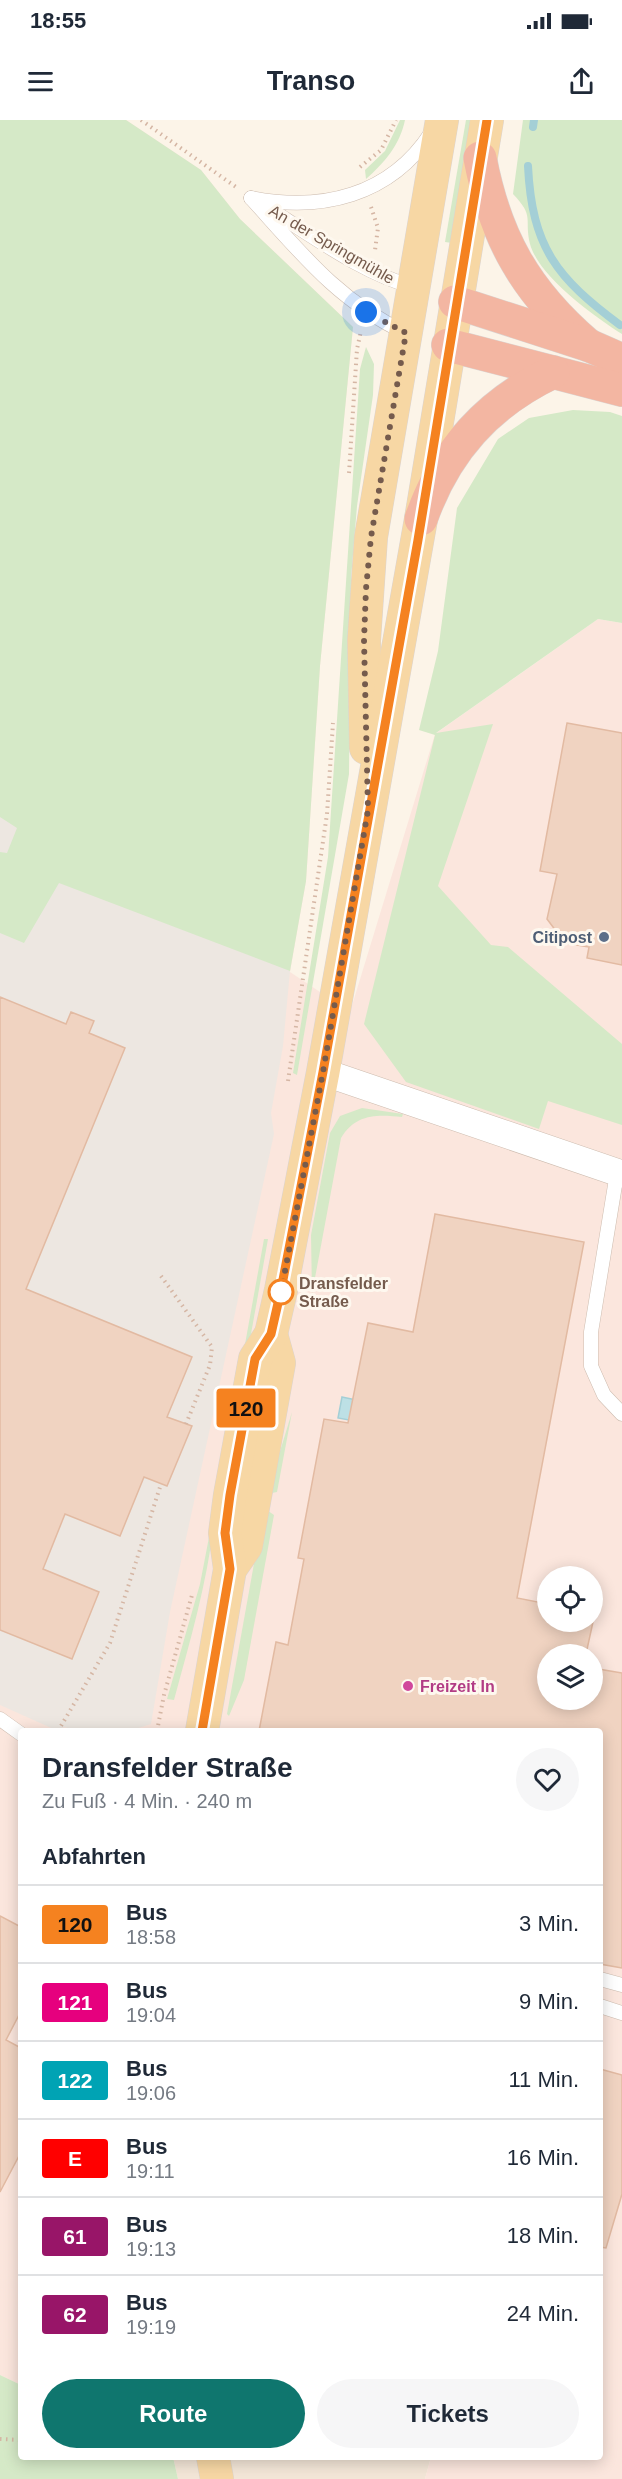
<!DOCTYPE html>
<html lang="de">
<meta charset="utf-8">
<style>
body{margin:0;font-family:Helvetica,sans-serif;background:#f6f6f7;color:#1f2937;height:100vh;display:flex;flex-direction:column;font-size:22px;white-space:nowrap}
*{box-sizing:border-box;margin:0}
p{font-size:20px;color:#747a83}
.icon{flex:none;width:33px;height:33px;fill:none;stroke:currentColor;stroke-width:2;stroke-linecap:round;stroke-linejoin:round}
.map{position:relative;flex:1;overflow:hidden}
.panel{position:absolute;left:18px;top:1608px;width:585px;height:732px;display:flex;flex-direction:column;background:#fff;border-radius:6px;box-shadow:0 3px 15px #0003}
.panel>*{flex:none}
.badge{padding:0 12px;border-radius:4px;font-size:21px;line-height:39px}
.tools{position:absolute;left:537px;top:1446px;display:grid;gap:12px}
.tools a{display:grid;place-items:center;width:66px;height:66px;border-radius:50%;background:#fff;box-shadow:0 3px 15px #0003;font-size:30px}
.you{position:absolute;width:30px;height:30px;margin:-15px;border:4px solid #fff;border-radius:50%;background:#1a73e8;box-shadow:0 0 0 9px #1a73e833}
.map>.badge{position:absolute;translate:-50% -50%;box-shadow:0 0 0 3px #fff}
h2{padding:0 24px;font-size:22px;line-height:54px}
.round{display:grid;place-items:center;flex:none;width:63px;height:63px;border-radius:32px;background:#f6f6f7}
.summary{display:flex;align-items:center;justify-content:space-between;height:102px;padding:0 24px}
h1{font-size:28px;font-weight:800;line-height:45px}
.cta{display:flex;gap:12px;margin-top:auto;padding:12px 24px}
.cta a{flex:1;height:69px;border-radius:36px;background:#0f766e;color:#fff;font-size:24px;font-weight:800;line-height:69px;text-align:center}
.cta a+a{background:#f6f6f7;color:#1f2937}
ul{padding:0;list-style:none}
li{display:flex;align-items:center;gap:18px;height:78px;padding:0 24px;border-top:2px solid #e0e1e3}
li div{flex:1}
li b{display:block;font-size:22px}
li em{font-style:normal}
li .badge{min-width:66px;font-weight:700;text-align:center}
.status{display:flex;justify-content:space-between;align-items:center;height:42px;padding:0 30px;background:#fff;direction:ltr}
.status svg{height:16px;fill:currentColor}
header{display:flex;justify-content:space-between;align-items:center;height:78px;padding:0 24px;background:#fff;font-size:27px;font-weight:800}
.map>svg:first-child{display:block}
.residential{fill:#f3e6d7}
.commercial{fill:#fbe6dd;fill-rule:evenodd}
.industrial{fill:#ede7e1}
.green{fill:#d5e9c7}
.water{fill:#bde0e5;stroke:#a4cfd6;stroke-width:1.5}
.lines{fill:none;stroke-linecap:round;stroke-linejoin:round}
.stream{stroke:#a4cfd6;stroke-width:8}
.building{fill:#f0d3c1;stroke:#e2baa2;stroke-width:1.5}
.lane-casing{stroke:#cdbcaf;stroke-width:15}
.street-casing{stroke:#cdbcaf;stroke-width:28}
.primary-casing{stroke:#dbd4d1;stroke-width:34}
.highway-casing{stroke:#dbd4d1;stroke-width:34}
.path{stroke:#d5b6a4;stroke-width:4;stroke-dasharray:1.5 4.5;stroke-linecap:butt}
.lane{stroke:#fff;stroke-width:14}
.street{stroke:#fff;stroke-width:27}
.primary{stroke:#f7d7a4;stroke-width:33}
.highway{stroke:#f3b6a2;stroke-width:33}
.line-casing{stroke:#fff;stroke-width:14}
.line{stroke:#f58220;stroke-width:9}
.walk{stroke:#755b4d;stroke-width:6;stroke-dasharray:0 10.8}
.service-dot{fill:#5c6f8a;stroke:#fef8ef;stroke-width:2}
.stop-dot{fill:#fff;stroke:#f58220;stroke-width:3}
.hotel-dot{fill:#d1479c;stroke:#fef8ef;stroke-width:2}
.labels{text-anchor:middle;stroke-width:6;stroke-linejoin:round;paint-order:stroke}
.street-label{font-size:16px;fill:#755b4d;stroke:#fef8ef}
.service-label{font-size:16px;font-weight:bold;fill:#4e5e75;stroke:#fef8ef;text-anchor:end}
.stop-label{font-size:16px;font-weight:bold;fill:#755b4d;stroke:#fef8ef;text-anchor:start}
.hotel-label{font-size:16px;font-weight:bold;fill:#b23c85;stroke:#fef8ef;text-anchor:start}
</style>
<div class="status"><b>18:55</b><svg viewBox="0 0 49 12"><path d="M0 12V9h3v3zM5 12V6h3v6zM10 12V3h3v9zM15 12V0h3v12zM26 1h20v11H26zM47 4h2v5h-2z"/></svg></div>
<header><svg class="icon" aria-label="menu" viewBox="0 0 24 24"><path d="M4 6h16M4 12h16M4 18h16"/></svg>Transo<svg class="icon" aria-label="share" viewBox="0 0 24 24"><path d="M12 15V3M7 8l5-5 5 5M5 13v7h14v-7"/></svg></header>
<div class="map">
<svg width="622" height="2359" viewBox="0 0 622 2359">
<rect width="100%" height="100%" fill="#fcf4e8"/>
<polygon class="residential" points="173,2337 431,2337 425,2359 178,2359"/>
<path class="commercial" d="M0,0H126L201,50L240,99L353,207L320,546L306,761L290,852L350,892L435,614L598,499L622,503V2359H425L431,2337H600V1611H21V2265L0,2255ZM548,1456H592V1502H548ZM548,1534H592V1580H548Z"/>
<polygon class="industrial" points="0,624 207,753 290,851 283,926 271,993 274,1014 170,1492 151,1604 129,1611 78,1611 64,1607 58,1611 0,1585"/>
<g class="green">
<polygon points="0,0 126,0 201,50 240,99 353,207 320,546 306,761 290,851 59,763 24,823 0,813 0,732 7,733 17,708 0,697"/>
<path d="M400,0H405C400,25 384,43 366,59L365,50L385,31Z"/>
<polygon points="466,0 473,0 452,123 445,122"/>
<path d="M523,0H622V214C595,197 539,157 530,124C524,98 535,97 513,74Z"/>
<polygon points="366,227 374,244 373,275 357,386 351,459 349,654 297,955 293,953 328,737 360,249"/>
<polygon points="573,290 610,292 622,296 622,503 598,499 436,613 493,604 438,766 491,825 508,827 622,924 622,1005 548,981 539,1009 406,962 364,904 435,615 419,610 438,531 457,388 498,319 529,298"/>
<path d="M362,988L403,994L402,997C377,994 355,994 341,1018L312,1174L311,1115L330,1013L340,996Z"/>
<polygon points="264,1119 268,1119 224,1365 220,1363"/>
<polygon points="292,1292 277,1372 267,1374"/>
<path d="M216,1381C211,1450 192,1514 174,1580L167,1579L200,1464Z"/>
<polygon points="264,1388 274,1395 244,1560 229,1596 227,1594"/>
<polygon points="0,2255 21,2265 21,2337 173,2337 178,2359 0,2359"/>
</g>
<polygon class="water" points="342,1277 385,1286 381,1306 338,1298"/>
<g class="lines">
<g class="stream">
<polyline points="533,7 534,0"/>
<path d="M528,46C532,128 557,158 620,205"/>
</g>
</g>
<g class="building">
<polygon points="567,603 622,613 622,845 587,838 589,827 565,823 547,799 557,754 540,751"/>
<polygon points="0,877 66,904 71,892 94,901 89,913 125,928 26,1169 192,1237 167,1297 192,1306 167,1366 144,1357 120,1416 65,1394 43,1449 99,1472 72,1539 0,1510"/>
<polygon points="435,1094 584,1122 517,1478 548,1484 548,1502 593,1502 586,1534 548,1534 548,1580 592,1580 592,1548 622,1553 622,1848 600,1844 600,1611 259,1611 276,1522 288,1525 304,1439 298,1438 324,1299 348,1303 368,1203 413,1212"/>
<polygon points="0,1796 21,1807 21,1891 6,1920 21,1928 21,2032 0,2072"/>
<polygon points="600,1949 622,1955 622,2074 606,2128 600,2127"/>
</g>
<g class="lines">
<defs>
<g id="lane">
<path d="M251,78C321,92 390,76 431,13"/>
<path d="M251,78C299,131 339,182 406,213"/>
<path d="M266,87C310,114 363,154 414,167"/>
<polyline points="617,1053 591,1212 591,1246 604,1275 622,1294"/>
<polyline points="0,1599 21,1614"/>
<polyline points="600,1859 622,1865"/>
<polyline points="600,1886 622,1893"/>
</g>
<polyline id="street" points="323,952 622,1054"/>
<g id="primary">
<polyline points="366,628 364,520 371,417 442,0"/>
<polyline points="230,1449 246,1426 279,1243 271,1214"/>
<polyline points="202,1611 230,1449 225,1413 230,1375 255,1239 271,1214 281,1170 323,952 421,399 487,0"/>
<polyline points="213,2337 217,2359"/>
</g>
<g id="highway">
<path d="M480,38C495,118 526,172 588,225"/>
<polyline points="455,182 588,225 622,240"/>
<polyline points="448,225 622,270"/>
<path d="M421,399C445,330 488,283 553,252"/>
</g>
</defs>
<use href="#lane" class="lane-casing"/>
<use href="#street" class="street-casing"/>
<use href="#primary" class="primary-casing"/>
<use href="#highway" class="highway-casing"/>
<g class="path">
<polyline points="141,0 236,67"/>
<polyline points="360,47 381,30 396,0"/>
<polyline points="371,87 378,108 375,130"/>
<polyline points="349,353 357,229 361,211"/>
<polyline points="288,961 327,694 333,603"/>
<polyline points="161,1156 212,1227 210,1245 186,1304"/>
<polyline points="58,1611 110,1523 161,1364"/>
<polyline points="157,1611 164,1575 192,1475"/>
<polyline points="0,2319 21,2320"/>
</g>
<use href="#lane" class="lane"/>
<use href="#street" class="street"/>
<use href="#primary" class="primary"/>
<use href="#highway" class="highway"/>
</g>
<g class="lines">
<defs>
<polyline id="line" points="202,1611 230,1449 225,1413 230,1375 255,1239 271,1214 281,1170 323,952 418,420 487,0"/>
</defs>
<use href="#line" class="line-casing"/>
<use href="#line" class="line"/>
<polyline class="walk" points="281,1172 323,952 368,690 364,520 366,469 371,417 406,213 366,192"/>
</g>
<circle class="service-dot" cx="604" cy="817" r="6"/>
<circle class="stop-dot" cx="281" cy="1172" r="12"/>
<circle class="hotel-dot" cx="408" cy="1566" r="6"/>
<g class="labels">
<g class="street-label">
<text transform="translate(332 124) rotate(30)" y="6">An der Springmühle</text>
</g>
<g class="service-label">
<text x="592" y="823">Citipost</text>
</g>
<g class="stop-label">
<text x="299" y="1169">Dransfelder<tspan x="299" dy="18">Straße</tspan></text>
</g>
<g class="hotel-label">
<text x="420" y="1572">Freizeit In</text>
</g>
</g>
</svg>
<div class="tools">
<a><svg class="icon" aria-label="locate" viewBox="0 0 24 24"><circle cx="12" cy="12" r="6"/><path d="M12 2v4M12 18v4M2 12h4M18 12h4"/></svg></a>
<a><svg class="icon" aria-label="layers" viewBox="0 0 24 24"><path d="M12 4l9 5-9 5-9-5zM3 14l9 5 9-5"/></svg></a>
</div>
<div class="you" style="left:366px;top:192px"></div>
<b class="badge" style="left:246px;top:1288px;background:#f58220;color:#111">120</b>
<section class="panel">
<div class="summary"><div><h1>Dransfelder Straße</h1><p>Zu Fuß · 4 Min. · 240 m</p></div><a class="round"><svg class="icon" aria-label="heart" viewBox="0 0 24 24"><path d="M12 20l-8-8c-3-5 5-10 8-4 3-6 11-1 8 4z"/></svg></a></div>
<h2>Abfahrten</h2>
<ul>
<li><span class="badge" style="background:#f58220;color:#111">120</span><div><b>Bus</b><p>18:58</p></div><em>3 Min.</em></li>
<li><span class="badge" style="background:#e6007e;color:#fff">121</span><div><b>Bus</b><p>19:04</p></div><em>9 Min.</em></li>
<li><span class="badge" style="background:#00a3b4;color:#fff">122</span><div><b>Bus</b><p>19:06</p></div><em>11 Min.</em></li>
<li><span class="badge" style="background:#f00;color:#fff">E</span><div><b>Bus</b><p>19:11</p></div><em>16 Min.</em></li>
<li><span class="badge" style="background:#981568;color:#fff">61</span><div><b>Bus</b><p>19:13</p></div><em>18 Min.</em></li>
<li><span class="badge" style="background:#981568;color:#fff">62</span><div><b>Bus</b><p>19:19</p></div><em>24 Min.</em></li>
</ul>
<div class="cta"><a>Route</a><a>Tickets</a></div>
</section>
</div>
